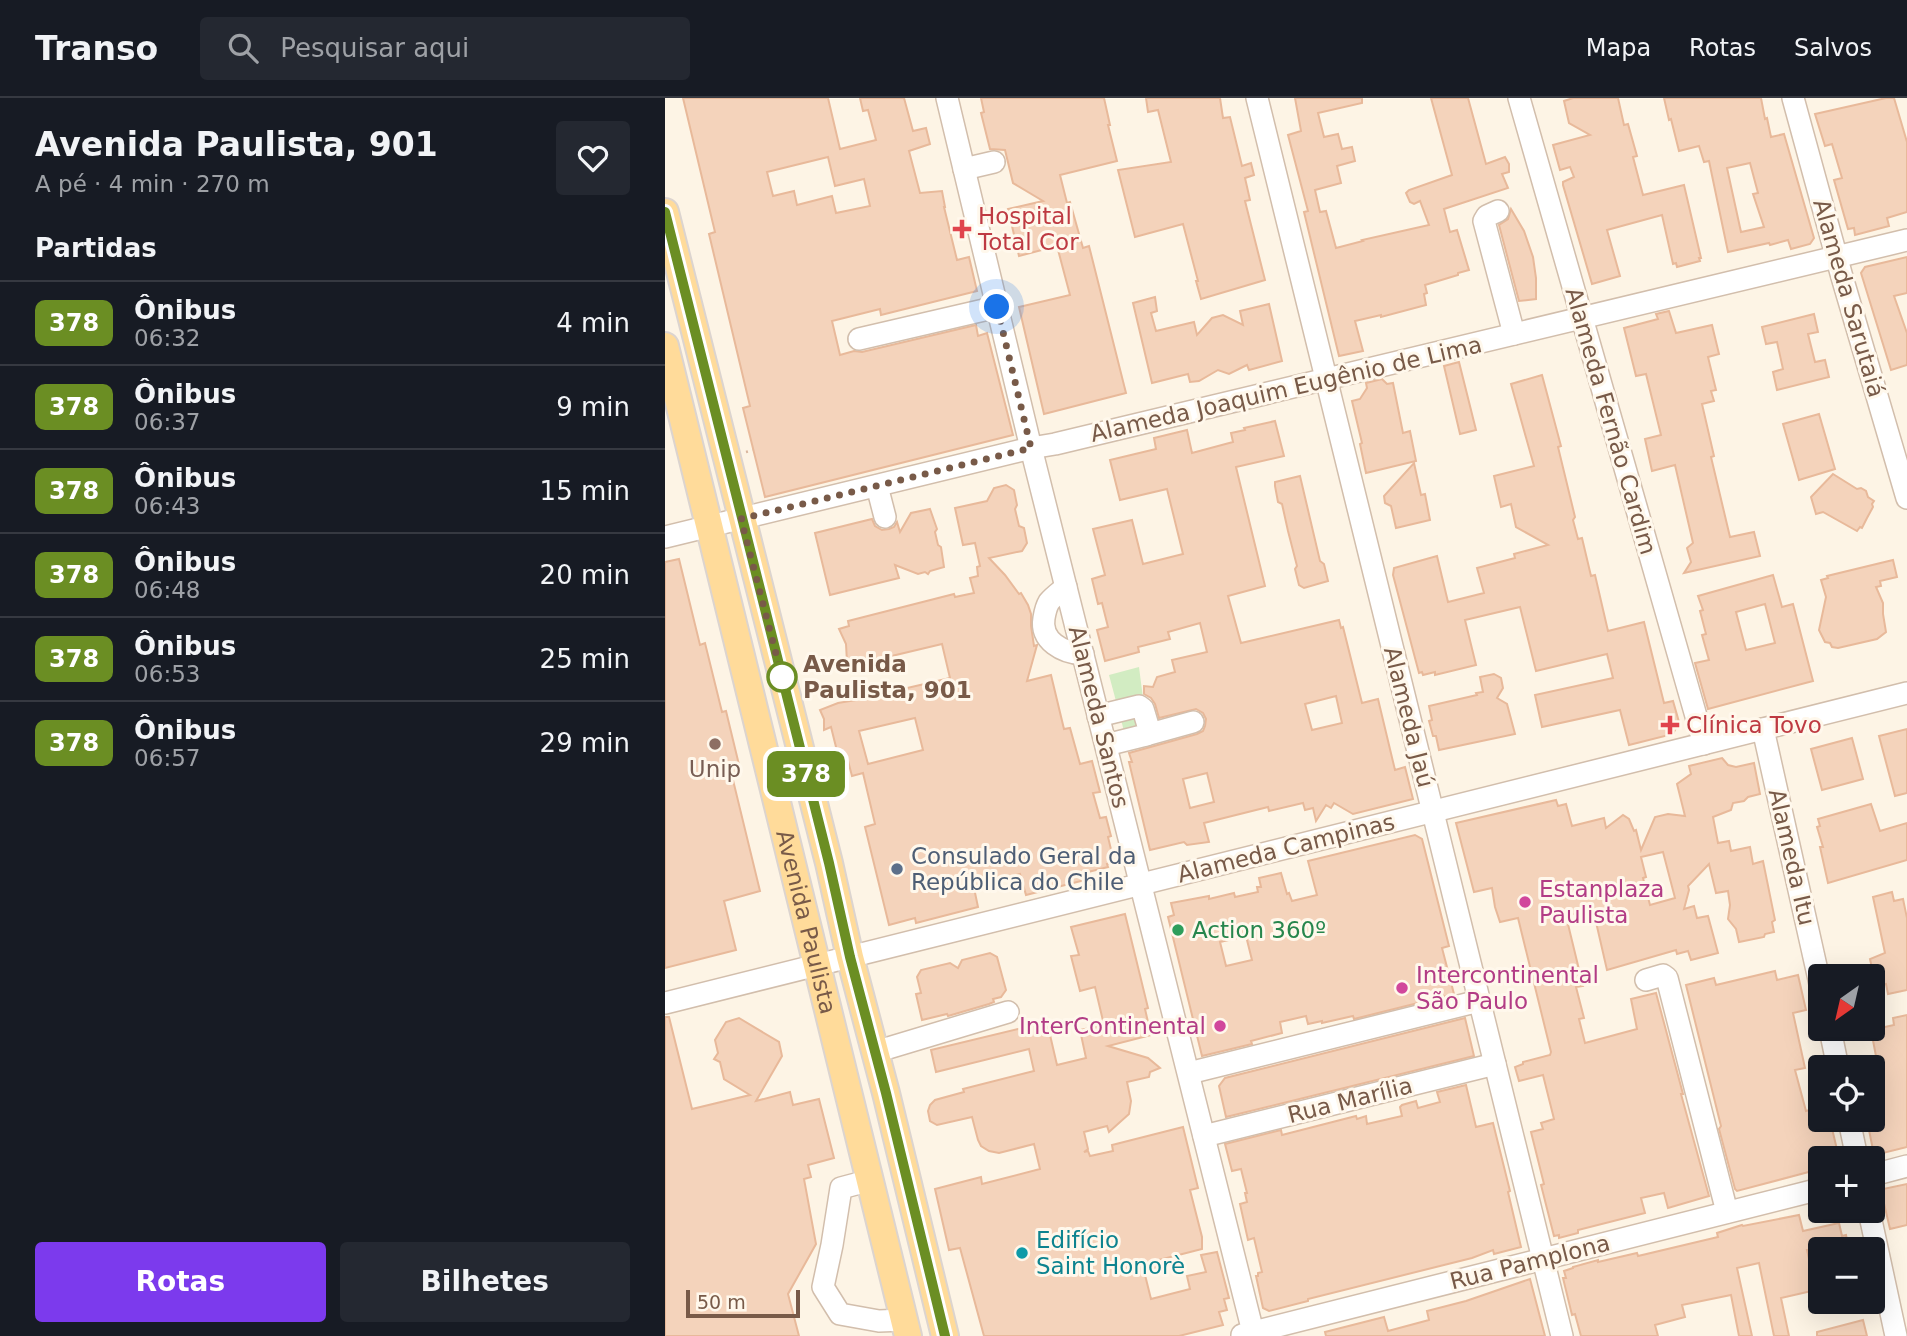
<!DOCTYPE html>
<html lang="pt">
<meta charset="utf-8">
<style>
body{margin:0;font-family:"DejaVu Sans",sans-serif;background:#242831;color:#f1f3f6;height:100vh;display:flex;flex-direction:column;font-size:26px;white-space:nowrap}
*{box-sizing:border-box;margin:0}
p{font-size:23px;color:#9ea1a6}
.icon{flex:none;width:38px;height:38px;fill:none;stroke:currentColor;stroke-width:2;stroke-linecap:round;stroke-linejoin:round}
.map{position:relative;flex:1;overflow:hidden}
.side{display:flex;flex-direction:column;background:#171b24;width:665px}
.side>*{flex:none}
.badge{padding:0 14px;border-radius:10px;font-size:24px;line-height:46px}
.needle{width:46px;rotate:214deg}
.fabs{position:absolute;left:1143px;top:866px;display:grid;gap:14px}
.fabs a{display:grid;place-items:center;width:77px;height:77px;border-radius:7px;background:#171b24;box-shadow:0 7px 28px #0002;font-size:35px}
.scale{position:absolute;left:21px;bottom:18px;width:114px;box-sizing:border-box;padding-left:7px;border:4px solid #785a48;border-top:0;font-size:19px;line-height:24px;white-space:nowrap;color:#785a48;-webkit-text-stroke:5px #fff8ec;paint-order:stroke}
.you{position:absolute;width:35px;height:35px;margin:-18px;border:5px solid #fff;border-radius:50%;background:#1a73e8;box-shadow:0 0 0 10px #1a73e833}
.map>.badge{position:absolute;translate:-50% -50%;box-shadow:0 0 0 4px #fff}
h2{padding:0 35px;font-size:26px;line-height:63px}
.round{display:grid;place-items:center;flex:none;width:74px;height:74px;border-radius:7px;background:#242831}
.head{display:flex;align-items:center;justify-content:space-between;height:119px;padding:0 35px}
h1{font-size:33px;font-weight:700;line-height:52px}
.action{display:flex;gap:14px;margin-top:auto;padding:14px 35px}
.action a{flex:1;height:80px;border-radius:7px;background:#7c3aed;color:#fff;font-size:28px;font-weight:700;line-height:80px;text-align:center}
.action a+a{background:#242831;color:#f1f3f6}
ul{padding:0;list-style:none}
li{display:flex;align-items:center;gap:21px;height:84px;padding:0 35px;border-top:2px solid #363941}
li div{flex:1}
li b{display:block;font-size:26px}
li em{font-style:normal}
li .badge{min-width:77px;font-weight:700;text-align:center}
header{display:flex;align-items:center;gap:42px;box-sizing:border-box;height:98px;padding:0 35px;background:#171b24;border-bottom:2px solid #363941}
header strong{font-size:33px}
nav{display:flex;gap:38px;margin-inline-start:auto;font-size:24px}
.search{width:490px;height:63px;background:#242831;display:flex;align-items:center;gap:18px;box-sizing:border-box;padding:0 24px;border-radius:7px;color:#9ea1a6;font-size:26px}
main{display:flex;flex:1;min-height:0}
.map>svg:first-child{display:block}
.green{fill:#d2ecc2}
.building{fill:#f4d3bb;stroke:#e8b99a;stroke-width:2;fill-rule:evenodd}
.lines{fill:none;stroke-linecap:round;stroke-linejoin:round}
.minor-casing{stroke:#d2beac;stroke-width:24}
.major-casing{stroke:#dcd4cf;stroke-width:30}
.path{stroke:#d9b69e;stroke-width:2.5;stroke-dasharray:2 5;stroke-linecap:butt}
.minor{stroke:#fff;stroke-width:21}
.major{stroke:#ffdb9a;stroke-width:26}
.line-casing{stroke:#fff;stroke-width:16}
.line{stroke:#6b8e23;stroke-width:10}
.walk{stroke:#785a48;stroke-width:7;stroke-dasharray:0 12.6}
.health-dot{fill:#e0444e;stroke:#fff8ec;stroke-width:2.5}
.stop-dot{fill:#fff;stroke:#6b8e23;stroke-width:3.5}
.education-dot{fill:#8d6e63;stroke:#fff8ec;stroke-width:2.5}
.service-dot{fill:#5c6f8a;stroke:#fff8ec;stroke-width:2.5}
.hotel-dot{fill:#d1479c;stroke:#fff8ec;stroke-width:2.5}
.leisure-dot{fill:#2e9e5b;stroke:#fff8ec;stroke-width:2.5}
.culture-dot{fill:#0f9aa8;stroke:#fff8ec;stroke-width:2.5}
.labels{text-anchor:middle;stroke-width:6;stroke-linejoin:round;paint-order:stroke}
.health-label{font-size:23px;fill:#be3a42;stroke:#fff8ec;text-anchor:start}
.street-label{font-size:23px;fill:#785a48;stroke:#fff8ec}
.stop-label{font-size:23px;font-weight:bold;fill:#785a48;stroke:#fff8ec;text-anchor:start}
.education-label{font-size:23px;fill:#785e54;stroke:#fff8ec}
.service-label{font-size:23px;fill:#4e5e75;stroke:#fff8ec;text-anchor:start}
.hotel-label{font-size:23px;fill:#b23c85;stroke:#fff8ec;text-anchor:start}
.leisure-label{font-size:23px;fill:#27864d;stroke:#fff8ec;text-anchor:start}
.culture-label{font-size:23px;fill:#0d838f;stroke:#fff8ec;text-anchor:start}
</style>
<header>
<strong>Transo</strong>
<div class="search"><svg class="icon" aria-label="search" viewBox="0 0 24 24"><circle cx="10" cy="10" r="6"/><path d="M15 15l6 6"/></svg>Pesquisar aqui</div>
<nav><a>Mapa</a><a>Rotas</a><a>Salvos</a></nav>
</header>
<main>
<section class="side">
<div class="head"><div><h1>Avenida Paulista, 901</h1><p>A pé · 4 min · 270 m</p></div><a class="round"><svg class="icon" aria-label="heart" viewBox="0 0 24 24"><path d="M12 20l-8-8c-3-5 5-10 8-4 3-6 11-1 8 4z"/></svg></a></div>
<h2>Partidas</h2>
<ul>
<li><span class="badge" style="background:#6b8e23;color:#fff">378</span><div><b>Ônibus</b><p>06:32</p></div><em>4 min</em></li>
<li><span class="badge" style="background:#6b8e23;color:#fff">378</span><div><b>Ônibus</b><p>06:37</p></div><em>9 min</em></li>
<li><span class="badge" style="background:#6b8e23;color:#fff">378</span><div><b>Ônibus</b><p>06:43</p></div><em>15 min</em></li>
<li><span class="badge" style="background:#6b8e23;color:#fff">378</span><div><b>Ônibus</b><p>06:48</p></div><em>20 min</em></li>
<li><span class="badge" style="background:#6b8e23;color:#fff">378</span><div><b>Ônibus</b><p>06:53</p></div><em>25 min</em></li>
<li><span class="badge" style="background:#6b8e23;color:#fff">378</span><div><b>Ônibus</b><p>06:57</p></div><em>29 min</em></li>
</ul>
<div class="action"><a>Rotas</a><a>Bilhetes</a></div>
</section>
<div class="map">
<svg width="1242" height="1238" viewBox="0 0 1242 1238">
<rect width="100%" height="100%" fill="#fdf4e5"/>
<polygon class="green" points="474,569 479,608 492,640 463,648 444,577"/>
<g class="building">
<path d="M18,0H163L175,51L211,42L203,12L198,13L195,0H239L248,33L261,30L265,46L244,53L255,95L277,93L280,109H279L292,162L304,159L312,193L216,217L215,211L167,223L175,257L189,253L197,254L311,227L313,238L322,235L348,337L100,399L78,310L85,308L44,136L50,134ZM163,59L170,88L199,81L205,108L171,115L167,98L132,107L129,93L108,98L102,74Z"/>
<polygon points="316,0 439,0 445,27 443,27 452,63 395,77 402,105 405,104 418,150 424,148 461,295 379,316 354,209 405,197 392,148 354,158 343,111 378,103 348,85 340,52 325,51 316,15 319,14"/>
<polygon points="481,0 555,0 558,20 565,19 577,68 586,65 589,77 580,80 585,102 580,103 600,182 536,201 531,183 533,183 518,126 470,139 453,72 506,64 493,12 483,14"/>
<polygon points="630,0 697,0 697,5 653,15 659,39 673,36 677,51 687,49 690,63 672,68 676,85 650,92 655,114 661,113 671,150 698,143 697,142 764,127 755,103 749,106 745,104 741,95 744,92 787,77 766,0 803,0 821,66 840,59 844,66 844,74 837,76 843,90 779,111 785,134 792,132 804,172 793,175 793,177 760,187 762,195 759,196 761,207 716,219 716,217 690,223 698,253 674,258 639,114 643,113 623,37 636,33"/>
<polygon points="908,0 953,0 959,27 963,26 972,58 968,59 978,97 1019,87 1036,160 1034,160 1035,163 1012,169 1011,165 1008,166 997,117 942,132 955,178 927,186 898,87 898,84 909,79 905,69 895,72 888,47 925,37 904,25 899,3"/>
<path d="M999,0H1096L1100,21L1102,20L1106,39L1119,36L1149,140L1145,146L1126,151L1123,142L1105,147L1104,145L1063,154L1044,63L1039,64L1034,48L1014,53L1006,21L1004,22ZM1085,65L1093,95L1088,96L1099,129L1076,134L1062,70Z"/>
<polygon points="1221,0 1229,0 1242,44 1242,114 1222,120 1224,128 1190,137 1189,130 1183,131 1169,82 1177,80 1167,46 1160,48 1150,16"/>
<polygon points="846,111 859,133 868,159 871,180 871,201 854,203 834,127 843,121"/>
<polygon points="1242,159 1242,195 1229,198 1242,235 1242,267 1226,272 1196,175 1200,169"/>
<polygon points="490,199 492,213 486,215 491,233 529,224 532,237 547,220 558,217 578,227 575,213 604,206 617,263 584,272 582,267 564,276 553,272 534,283 525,284 523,276 487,285 468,205"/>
<polygon points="1004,213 1011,235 1047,227 1054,256 1043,259 1051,292 1046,293 1049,303 1037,306 1049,358 1046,359 1065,439 1089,434 1095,458 1019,475 1026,464 1022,450 1028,445 1010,367 987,373 980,341 996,337 981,276 971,278 959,230 993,221 991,216"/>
<polygon points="1149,216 1153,234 1143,236 1150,264 1160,262 1164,279 1112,292 1108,274 1118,271 1112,244 1101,246 1097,229"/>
<polygon points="794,264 811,332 795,336 779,268"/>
<polygon points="877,277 896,348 893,349 910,419 908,422 913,441 917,440 926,478 930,477 943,533 979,524 999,605 1008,603 1014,624 1008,636 964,647 955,612 877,629 870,597 948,580 942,556 871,573 855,509 800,522 811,567 770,577 770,574 758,577 757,574 754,575 728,477 729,470 772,458 783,504 819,495 812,470 850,460 849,456 883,447 851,429 846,406 836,409 829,378 869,368 846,286"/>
<polygon points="717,281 722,286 728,285 738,335 745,333 751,363 701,375 695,346 697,345 687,303 695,301 702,290 701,285"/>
<polygon points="1154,316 1170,371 1134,382 1118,326"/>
<path d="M610,323L619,358L571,369L600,488L563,498L576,545L674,522L676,530L678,529L697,605L713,601L730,672L740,669L748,701L688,716L669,705L666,710L661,707L651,723L648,710L640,712L638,705L604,713L603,709L539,725L544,744L522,747L519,744L485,752L464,664H467L464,655L532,636L538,633L540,628L541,621L538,615L531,611L494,620L490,606L486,600L479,596V588L488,589L492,579L510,574L507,562L542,554L535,525L503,534L505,541L473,549L474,554L440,563L432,532L443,529L437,505L433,506L427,481L440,477L428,431L467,422L478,466L518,456L502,391L455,402L445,362L491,351L489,340L522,332L527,355L568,344L566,335L580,332L579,330ZM671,598L677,625L647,632L640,606ZM542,675L549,704L525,710L518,681Z"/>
<polygon points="749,365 756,397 760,396 765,422 731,430 726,408 720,405 719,398"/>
<polygon points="1168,376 1192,391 1196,390 1201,393 1203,399 1209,403 1207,406 1208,409 1202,420 1197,430 1195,429 1192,433 1158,414 1151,416 1146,399"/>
<polygon points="635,378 655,463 659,466 663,483 639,490 634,487 630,471 632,468 623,433 617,406 613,404 610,388 610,384"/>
<path d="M341,387L349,392L352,407L350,411L354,428L359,430L362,445L357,453L324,460L340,477L354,496L356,495L363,507L366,516V528L369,548L372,547L362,583L386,577L399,631L405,630L415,666L427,663L435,694L428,695L435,720L441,719L446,738L443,739L449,764L442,766L443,769L415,776L416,783L361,797L355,776L322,784L323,786L309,790L313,809L251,825L250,820L224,827L200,729L210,726L198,675L187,678L182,659L174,661L166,629L159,632V621L155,612L173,605L191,602L285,580L277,546L193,566L192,561L182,564L181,546L174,531L184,528L183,523L289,496L290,499L309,495L305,480L313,478L312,469L315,468L310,445L298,447L290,410L322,403L329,390ZM250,620L258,652L203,666L194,633Z"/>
<polygon points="265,411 272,431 270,434 273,447 276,449 279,469 265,473 263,476 260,474 253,476 230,467 234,480 165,497 150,435 207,421 210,428 217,432 224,431 229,429 232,424 235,434 246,415"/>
<polygon points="14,461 35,547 40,545 57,614 61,613 76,675 67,678 95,793 59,803 71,852 0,870 0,464"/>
<polygon points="1228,462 1232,479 1215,483 1216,488 1211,489 1218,505 1218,516 1221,534 1212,541 1173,550 1167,549 1165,545 1160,544 1154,532 1161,499 1156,482 1163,480 1162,478"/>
<path d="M1108,477L1117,509L1128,506L1148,583L1043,611L1030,565L1044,562L1037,537L1041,536L1035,513L1038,512L1033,498ZM1100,506L1110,545L1081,552L1071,514Z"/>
<polygon points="829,576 836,580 838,590 832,600 842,606 850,636 774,652 771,638 768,638 764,623 767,622 764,608 812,597 811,595 818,594 815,579"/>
<polygon points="1242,631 1242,695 1230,698 1214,638"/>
<polygon points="1187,640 1198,681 1157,692 1146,651"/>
<path d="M1057,660L1063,667L1071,669L1089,665L1095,696L1083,699L1079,703L1068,705L1066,712L1048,719L1053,745L1064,743L1066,753L1085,749L1088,766L1098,763L1110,822L1107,824L1109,834L1100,836L1099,839L1074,844L1071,831L1063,821L1065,807L1063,793L1051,795L1044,766L1023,788L1024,792L1019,811L1029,808L1032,820L1043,818L1053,855L1026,862L1023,853L1012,856L1011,852L942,872L928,811L901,818L918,888L911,889L919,920L914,921L920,945L972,931L966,901L991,895L1018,996H1016L1044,1098L1003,1110L999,1095L976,1100L980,1115L913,1132V1135L894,1140V1137L889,1138L876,1087L879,1086L866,1034L878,1031L876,1025L889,1021L878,977L854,983L850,969L858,966V964L885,957L886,954L853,820L835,824L830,809L827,790L809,794L791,725L891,702L893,708L901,706L907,728L939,720L941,730L958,717L964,721L969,733L971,732L976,752L990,719L1003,716L1020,718L1012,686L1026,676L1024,668ZM998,754L1010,800L985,807L978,780L981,779L976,759Z"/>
<polygon points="1206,706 1215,733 1242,725 1242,762 1163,785 1155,749 1158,749 1152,729 1155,728 1153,721"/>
<path d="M750,737L757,741L784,848L777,850L789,896L689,921L688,918L657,925V923L643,926L641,918L615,924L617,935L586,943L587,946L537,958L503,819L509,817L506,805L544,798V801L569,795L570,799L593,794L592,789H596L594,780L616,775L622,796L624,795L627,803L652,797L643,763ZM581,838L587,862L561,868L555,844Z"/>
<polygon points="1227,794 1229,803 1238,801 1242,820 1242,892 1223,896 1221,886 1211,888 1205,861 1220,855 1208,799"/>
<polygon points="460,816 483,910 480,911 486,937 443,948 483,960 495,970 485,974 484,979 462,984 466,1003 464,1016 444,1034 442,1028 419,1034 423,1051 419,1054 423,1053 425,1058 448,1053 447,1047 518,1029 533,1090 525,1092 537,1139 537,1151 490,1163 492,1169 479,1173 486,1201 525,1191 522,1178 541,1174 536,1157 552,1154 564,1200 559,1201 562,1212 554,1214 558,1227 514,1238 319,1238 295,1150 284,1152 270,1091 316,1079 317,1086 375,1071 369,1046 334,1055 324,1053 316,1048 313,1042 307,1019 272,1027 265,1023 263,1013 265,1007 270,1002 299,994 298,991 369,973 364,951 271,974 266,952 382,924 392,967 421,960 415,932 439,927 430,889 415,893 406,858 414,857 406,829"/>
<polygon points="325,855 332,859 341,892 336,899 328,901 329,904 324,906 283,918 282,916 257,922 251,896 256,895 252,879 256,872 285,865 293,870 297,862"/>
<polygon points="1110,873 1112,882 1133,877 1141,912 1128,915 1140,970 1130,972 1141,1013 1155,1009 1155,1022 1165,1022 1174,1060 1155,1060 1155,1071 1072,1093 1070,1091 1054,1031 1056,1028 1021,887 1049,880 1051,887"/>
<polygon points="1242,917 1242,1049 1214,1056 1208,1052 1202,1022 1208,1022 1208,1011 1216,1009 1214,1001 1219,1000 1206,932 1229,927 1228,920"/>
<polygon points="0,919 4,919 27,1011 85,997 59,981 55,964 49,961 53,955 50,942 61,924 74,920 114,944 117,958 91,1003 125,994 128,1007 154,1001 169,1060 143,1067 146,1079 139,1081 151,1146 123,1196 134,1238 0,1238"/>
<polygon points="800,920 809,958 561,1019 554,988 560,980"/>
<polygon points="801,987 811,1029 828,1025 845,1093 843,1094 856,1149 829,1156 828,1152 807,1160 643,1201 643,1203 604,1213 598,1210 591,1178 593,1178 593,1175 597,1174 589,1140 583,1142 575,1106 582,1104 580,1095 582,1095 576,1071 567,1073 560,1046 616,1032 617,1037 691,1018 692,1021 701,1018 702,1026 737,1018 735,1009 737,1007 751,1003 753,1010 775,1004 772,994"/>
<polygon points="1242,1086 1242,1127 1225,1131 1217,1097 1218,1091"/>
<polygon points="1134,1117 1138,1133 1174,1125 1177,1138 1181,1137 1184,1152 1142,1152 1151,1192 1116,1200 1124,1238 1109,1238 1094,1165 1072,1170 1087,1238 1074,1238 1066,1197 1017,1207 1020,1219 990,1227 993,1238 916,1238 910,1216 907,1217 898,1180 901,1180 899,1173 908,1170 908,1169 933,1162 933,1164 972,1155 973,1158 1053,1139 1052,1135 1077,1127 1078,1128"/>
<polygon points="865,1181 880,1238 661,1238 660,1234 719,1219 723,1233 764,1222 762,1213 801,1203"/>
<polygon points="1198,1222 1202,1238 1152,1238 1152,1234"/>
</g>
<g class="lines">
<defs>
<g id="minor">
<polyline points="282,0 366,350 589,1238"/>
<polyline points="592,0 897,1238"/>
<polyline points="854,0 1039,646"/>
<polyline points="1128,0 1177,179 1242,400"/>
<polyline points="299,71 329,64"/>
<polyline points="833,113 822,118 819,123 849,236"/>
<polyline points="194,241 332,209"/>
<polyline points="212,388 220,419"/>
<polyline points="0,439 366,350 390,346 1242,142"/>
<path d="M401,489C395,494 389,498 384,504C381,509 380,514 379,520C375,543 398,555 418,556"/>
<polyline points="433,618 474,608 478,611 484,631 481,637 441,647"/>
<polyline points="1098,631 1155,886"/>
<polyline points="481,637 528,624"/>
<polyline points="981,882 998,877 1002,880 1062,1114"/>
<polyline points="0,905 1242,595"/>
<polyline points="1165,931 1173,970"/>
<polyline points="210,954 343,914"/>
<polyline points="524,975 814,903"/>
<polyline points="1184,1022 1192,1060"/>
<polyline points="539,1038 830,966"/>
<polyline points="1208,1077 1242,1068"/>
<polyline points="206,1082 176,1090 167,1147 158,1189 175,1216 214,1223 239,1222"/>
<polyline points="1204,1113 1231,1238"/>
<polyline points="577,1237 1155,1091"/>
</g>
<g id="major">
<polyline points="0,114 164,765 185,859 221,995 280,1238"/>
<path id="s1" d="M0,248L243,1238"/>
</g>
</defs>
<use href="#minor" class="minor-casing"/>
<use href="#major" class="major-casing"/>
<polyline class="path" points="81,354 88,352"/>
<use href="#minor" class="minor"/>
<use href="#major" class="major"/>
</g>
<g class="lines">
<defs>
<polyline id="line" points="0,114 164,765 185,859 221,995 280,1238"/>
</defs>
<use href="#line" class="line-casing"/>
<use href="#line" class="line"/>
<polyline class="walk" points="117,579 76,421 366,350 332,209"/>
</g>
<g class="health-dot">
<path d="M293.5 120.5h7v7h7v7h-7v7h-7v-7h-7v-7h7z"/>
<path d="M1001.5 616.5h7v7h7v7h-7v7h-7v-7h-7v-7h7z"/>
</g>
<circle class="stop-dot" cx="117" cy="579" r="14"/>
<circle class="education-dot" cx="50" cy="646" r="7"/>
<circle class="service-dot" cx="232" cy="771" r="7"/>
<g class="hotel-dot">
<circle cx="860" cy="804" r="7"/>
<circle cx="737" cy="890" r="7"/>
<circle cx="555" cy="928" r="7"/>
</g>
<circle class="leisure-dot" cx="513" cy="832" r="7"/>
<circle class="culture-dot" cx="357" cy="1155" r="7"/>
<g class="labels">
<g class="health-label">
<text x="313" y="126">Hospital<tspan x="313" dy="26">Total Cor</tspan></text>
<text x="1021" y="635">Clínica Tovo</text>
</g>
<g class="street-label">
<text transform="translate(1184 200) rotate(74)" y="8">Alameda Sarutaiá</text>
<text transform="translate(621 291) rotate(-13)" y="8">Alameda Joaquim Eugênio de Lima</text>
<text transform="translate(946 323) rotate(74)" y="8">Alameda Fernão Cardim</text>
<text transform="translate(434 619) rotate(76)" y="8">Alameda Santos</text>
<text transform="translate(744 619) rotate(76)" y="8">Alameda Jaú</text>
<text transform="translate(621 750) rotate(-14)" y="8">Alameda Campinas</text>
<text transform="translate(1127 759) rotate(77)" y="8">Alameda Itu</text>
<text dy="8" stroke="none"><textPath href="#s1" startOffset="593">Avenida Paulista</textPath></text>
<text transform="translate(685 1002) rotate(-14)" y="8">Rua Marília</text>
<text transform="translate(865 1164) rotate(-14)" y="8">Rua Pamplona</text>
</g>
<g class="stop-label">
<text x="138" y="574">Avenida<tspan x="138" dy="26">Paulista, 901</tspan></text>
</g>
<g class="education-label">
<text x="50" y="679">Unip</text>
</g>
<g class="service-label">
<text x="246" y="766">Consulado Geral da<tspan x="246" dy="26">República do Chile</tspan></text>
</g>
<g class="hotel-label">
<text x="874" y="799">Estanplaza<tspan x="874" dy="26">Paulista</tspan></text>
<text x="751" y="885">Intercontinental<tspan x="751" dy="26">São Paulo</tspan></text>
<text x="541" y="936" text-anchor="end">InterContinental</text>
</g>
<g class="leisure-label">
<text x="527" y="840">Action 360º</text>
</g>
<g class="culture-label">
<text x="371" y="1150">Edifício<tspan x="371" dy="26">Saint Honorè</tspan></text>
</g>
</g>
</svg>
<div class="fabs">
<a><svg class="needle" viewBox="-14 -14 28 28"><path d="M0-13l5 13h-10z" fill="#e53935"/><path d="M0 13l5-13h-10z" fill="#9ea1a6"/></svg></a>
<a><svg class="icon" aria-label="locate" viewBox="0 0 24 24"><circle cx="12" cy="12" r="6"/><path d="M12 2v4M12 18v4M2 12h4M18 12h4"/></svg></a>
<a>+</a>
<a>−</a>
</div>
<div class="scale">50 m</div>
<div class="you" style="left:332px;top:209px"></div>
<b class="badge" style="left:141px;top:676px;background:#6b8e23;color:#fff">378</b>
</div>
</main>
